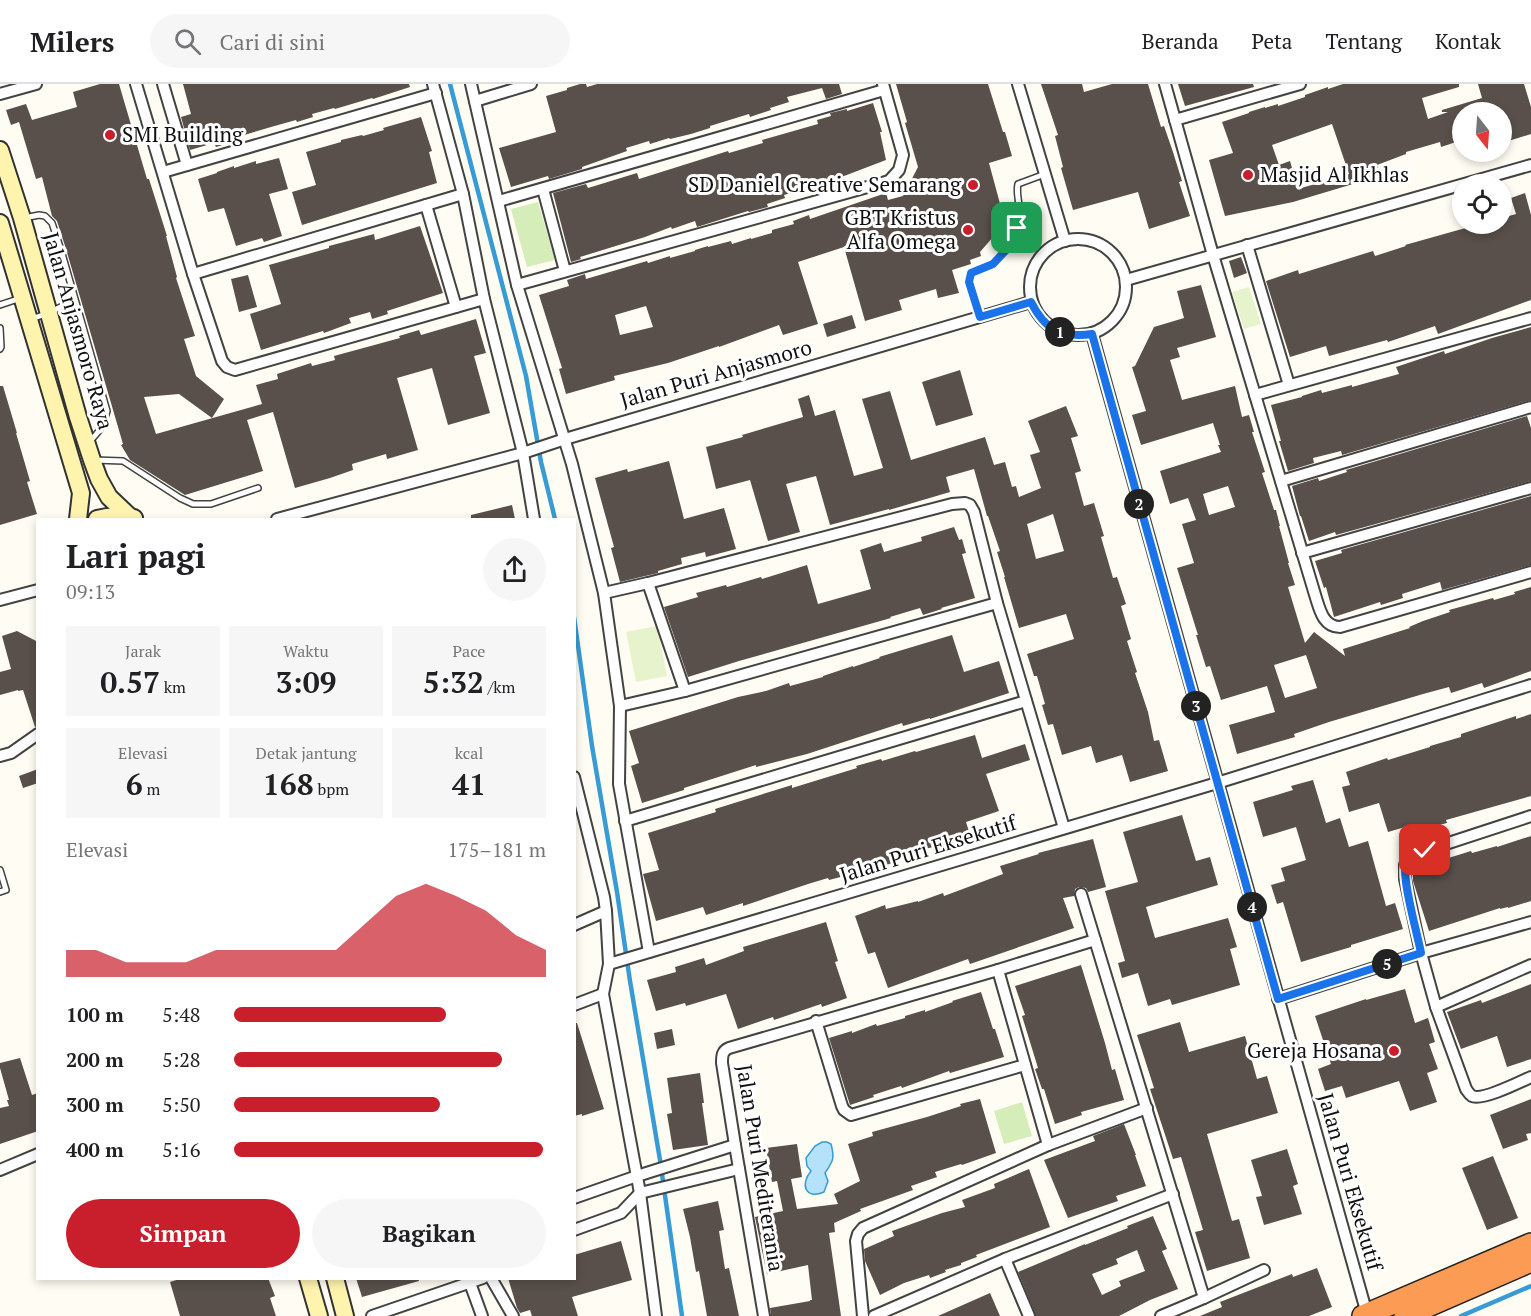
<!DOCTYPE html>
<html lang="id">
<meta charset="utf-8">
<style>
body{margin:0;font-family:"PT Serif",serif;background:#f6f6f6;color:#202124;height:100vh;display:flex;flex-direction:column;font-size:22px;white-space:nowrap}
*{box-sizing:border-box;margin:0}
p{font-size:20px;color:#757577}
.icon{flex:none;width:33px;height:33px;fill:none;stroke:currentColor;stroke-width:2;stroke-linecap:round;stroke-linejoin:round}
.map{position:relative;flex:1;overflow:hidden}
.side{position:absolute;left:36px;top:434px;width:540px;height:762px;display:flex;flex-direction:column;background:#fff;border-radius:0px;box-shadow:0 3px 9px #0003}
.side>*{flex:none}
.needle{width:39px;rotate:163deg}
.buttons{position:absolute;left:1452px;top:18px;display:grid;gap:12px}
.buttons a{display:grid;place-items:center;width:60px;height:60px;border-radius:50%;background:#fff;box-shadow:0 3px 9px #0003;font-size:30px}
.pin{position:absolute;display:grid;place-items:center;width:51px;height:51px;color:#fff;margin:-26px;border-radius:12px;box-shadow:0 3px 9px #0006}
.km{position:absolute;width:30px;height:30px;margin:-15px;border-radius:50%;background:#222;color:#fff;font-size:16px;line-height:30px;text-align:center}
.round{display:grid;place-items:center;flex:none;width:63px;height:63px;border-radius:32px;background:#f6f6f6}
.summary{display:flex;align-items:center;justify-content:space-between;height:102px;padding:0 30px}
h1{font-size:33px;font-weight:700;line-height:45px}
.stats{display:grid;grid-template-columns:repeat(3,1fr);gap:9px;height:102px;padding:6px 30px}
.stats div{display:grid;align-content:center;border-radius:0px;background:#f6f6f6;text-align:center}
.stats b{font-size:30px;font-weight:700}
.stats small{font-size:16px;font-weight:400}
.stats p{font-size:16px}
.chart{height:168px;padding:12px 30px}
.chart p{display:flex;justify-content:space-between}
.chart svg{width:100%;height:108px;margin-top:6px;fill:#c91f2c;opacity:.7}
.action{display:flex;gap:12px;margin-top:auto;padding:12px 30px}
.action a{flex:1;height:69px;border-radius:36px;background:#c91f2c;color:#fff;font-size:24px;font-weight:700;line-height:69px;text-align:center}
.action a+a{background:#f6f6f6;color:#202124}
ul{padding:0 30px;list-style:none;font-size:20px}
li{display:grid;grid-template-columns:96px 72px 1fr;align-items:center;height:45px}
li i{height:15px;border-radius:8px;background:#c91f2c}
header{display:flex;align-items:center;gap:36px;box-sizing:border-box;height:84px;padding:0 30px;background:#fff;border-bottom:2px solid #e0e0e0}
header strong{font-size:28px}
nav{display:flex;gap:33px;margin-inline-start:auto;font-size:21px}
.search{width:420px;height:54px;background:#f6f6f6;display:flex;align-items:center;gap:15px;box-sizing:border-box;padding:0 21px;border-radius:33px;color:#757577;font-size:22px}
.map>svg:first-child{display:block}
</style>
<header>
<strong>Milers</strong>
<div class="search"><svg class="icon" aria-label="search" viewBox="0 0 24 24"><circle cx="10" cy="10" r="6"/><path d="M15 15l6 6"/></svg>Cari di sini</div>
<nav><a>Beranda</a><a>Peta</a><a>Tentang</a><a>Kontak</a></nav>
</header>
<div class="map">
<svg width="1531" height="1232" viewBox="0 0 1531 1232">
<rect width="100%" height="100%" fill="#fffcf3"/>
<g fill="#d5edb9">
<polygon points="538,118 555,176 527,183 511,125"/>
<polygon points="1022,1018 1032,1052 1004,1060 994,1027"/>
</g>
<g fill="#e7f3cc">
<polygon points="1249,203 1261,240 1244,245 1232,208"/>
<polygon points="657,542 667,592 636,598 626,548"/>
</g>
<path fill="#b4e2fa" stroke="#379bd5" stroke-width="1.5" d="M822 1058H827L831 1060C835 1075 833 1077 825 1089L828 1097 824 1108C805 1116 800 1100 811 1087L807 1082 806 1074 815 1062Z"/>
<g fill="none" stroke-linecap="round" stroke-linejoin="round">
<g stroke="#379bd5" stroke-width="4.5">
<polyline points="450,0 526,292 541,378 555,435"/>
<polyline points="574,533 592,662 617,808 630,897 660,1076 682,1232"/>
<polyline points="1461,1232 1531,1202"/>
</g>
</g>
<g fill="#59504b" fill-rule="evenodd">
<polygon points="100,0 119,0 147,95 149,95 167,152 166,152 177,193 176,194 195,252 184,255 196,292 224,315 212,334 179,310 144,313 156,350 262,320 256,301 278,295 277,290 311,279 312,282 335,276 334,272 400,254 399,252 419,246 421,251 476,235 486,269 474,272 490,329 448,341 432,284 397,294 418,366 387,375 386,370 352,380 353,386 330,394 295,404 273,328 247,336 263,387 185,411 130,376 121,361 123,360 66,165 57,137 52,132 42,93 36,95 19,38 11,41 6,26 26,20 32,36 77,23 73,8"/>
<polygon points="183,0 409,0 410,3 373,15 372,14 335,25 334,24 312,30 313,33 297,38 296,36 271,43 231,55 232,58 216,63 214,59 190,66 181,33 191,30"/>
<polygon points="580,0 586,0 587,3 597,0 839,0 842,10 826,15 822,4 787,13 789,18 770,24 771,26 750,33 749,30 710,42 710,44 691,50 670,55 669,54 650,60 649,57 626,64 627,67 582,83 582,85 549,95 548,92 511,103 499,64 556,48 546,12 567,6 567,4"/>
<path d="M896 0H988L1003 48H1005L1012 72 989 79 1002 127 996 129 997 137 993 153 980 168 981 172 970 176 971 180 952 186 959 209 938 214 936 205 899 216 902 226 865 237 844 163 798 178 818 240 783 251 779 241 719 263V262L668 279 614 292 615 296 566 310 559 285 562 284 539 211 569 202 567 196 585 190 586 195 647 177 648 179 670 172V174L695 167V166L708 162V163L731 157 732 160 751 154V155L772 149V146L794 140 793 137 809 131 810 135 886 109 888 116 903 112 918 83 905 39 907 38ZM646 222 653 243 620 251 615 231Z"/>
<polygon points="1041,0 1082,0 1084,8 1112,0 1148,0 1161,43 1164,42 1173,68 1182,97 1179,98 1190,132 1149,145 1138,108 1073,126 1061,84 1063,83 1055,52 1058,51"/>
<polygon points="1178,0 1253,0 1254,3 1185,22"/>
<path d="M1343 0H1459V3L1422 14 1428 35 1448 28H1442V26L1482 14 1478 0H1524L1531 23V50L1502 59V28H1462V56L1441 63 1440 58 1406 68V70L1377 81 1381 91 1353 100 1293 118 1225 132 1209 76 1233 69 1222 38 1249 29V28L1265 23V24L1278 20V22L1305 13V11L1328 3V5ZM1332 40 1349 90 1298 105 1290 77 1279 81 1272 61Z"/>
<polygon points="873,19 882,48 880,48 886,76 831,97 784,111 785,114 767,120 768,123 749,128 748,127 697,143 695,137 672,145 671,143 645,153 580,173 581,175 571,178 553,109 586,100 588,104 637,89 639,95 728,67 729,69 763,59 762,56 818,40 817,36 831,32 830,29 847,25 847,27"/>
<polygon points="421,33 432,67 429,68 437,99 302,141 292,108 316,101 306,68 341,58 341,56 362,51 363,52 384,46 383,44"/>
<polygon points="279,74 288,105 269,110 282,152 264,158 262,154 236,162 224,124 208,128 198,95 217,89 217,88 234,82 234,84 256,77 256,80"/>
<polygon points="1525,109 1531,131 1531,216 1438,250 1435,242 1388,258 1387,256 1329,272 1326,262 1290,273 1266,197 1298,186 1299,190 1373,167 1375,172 1406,162 1405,161 1469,143 1468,142 1476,140 1502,140 1502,134 1516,130 1511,114"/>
<polygon points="420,142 443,209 387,227 388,230 372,235 370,228 349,234 351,239 324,249 323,247 261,266 250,230 281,220 269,181 329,164 329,162 374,150 375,156"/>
<polygon points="1241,173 1247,189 1234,194 1229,177"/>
<polygon points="248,191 257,223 239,228 231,195"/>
<path d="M1201 201 1216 253 1177 264 1180 273 1170 276 1182 316 1235 302 1242 333 1249 331 1254 348H1252L1265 388 1262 389 1274 426H1276L1280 442H1279L1289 479H1288L1295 501 1288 503 1305 559 1314 548 1345 572 1343 565 1410 544 1409 543 1423 537 1450 528 1449 526 1493 514 1494 516 1515 510 1514 508 1531 503V587L1484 604 1482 599 1451 609 1449 603 1423 610 1329 638 1294 650 1295 653 1237 670 1229 641 1275 628 1267 602 1221 616 1210 582 1206 583 1196 551H1198L1177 484 1194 479 1182 440 1196 436 1188 414 1170 420 1160 387 1221 368 1218 361H1220L1213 339 1141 361 1132 331 1146 327 1132 283 1135 282 1154 243 1184 234 1177 207ZM1228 402 1235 423 1209 431 1203 410ZM1306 571 1317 604 1285 614 1274 581Z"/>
<polygon points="852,231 856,244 827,253 823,240"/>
<polygon points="1531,243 1531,316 1342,371 1341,367 1313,374 1314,379 1288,387 1279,357 1281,357 1271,321 1302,313 1302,312 1321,306 1322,309 1352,301 1352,303 1399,290 1396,283 1444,267 1445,270 1492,254"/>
<polygon points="960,286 973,331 936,342 922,298"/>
<polygon points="0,302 3,302 17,349 16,349 30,397 27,398 37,430 0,441"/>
<path d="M890 307 911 376 985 353 994 381 1005 378 1012 403 1016 402 1019 413 1041 404 1030 371 1040 368 1028 337 1066 322 1078 352 1071 354 1081 387 1075 389 1084 422 1094 419 1104 452 1101 453 1113 494 1117 493 1126 520 1121 522 1131 555 1127 557 1137 588 1135 589 1148 628 1154 657 1159 656 1168 687 1130 698 1122 671 1096 679 1091 662 1062 671 1053 640 1048 641 1042 621 1045 620 1037 592H1034L1027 570 1074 555 1066 530 1019 544 1004 493H1005L997 468 1000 467 988 432H987L974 385 946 393 950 408 889 426V425L830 441 816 392 786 400 800 448 768 457 750 396 716 405 706 363 743 353 742 351 803 333 798 315 809 311 815 332 835 326 854 392 883 384 862 315ZM1053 430 1064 467 1036 475 1027 440Z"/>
<polygon points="1527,332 1531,344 1531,397 1336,451 1335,448 1309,457 1301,432 1300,432 1292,402 1318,394 1319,397 1347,388 1346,386"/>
<polygon points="669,377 684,435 724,424 736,465 706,473 705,468 681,474 682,480 658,487 658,489 620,498 611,464 614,463 595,394 627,385 628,388"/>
<polygon points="1531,412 1531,481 1442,506 1440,498 1402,510 1403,514 1381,521 1380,518 1334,533 1326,503 1324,504 1315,477 1342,469 1341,466"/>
<polygon points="512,421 515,435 471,435 471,431"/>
<polygon points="954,443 959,456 962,455 966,469 962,470 964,477 975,514 941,524 942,525 923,531 920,524 890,533 891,534 739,577 688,593 664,523 698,513 696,509 726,501 727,503 761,493 762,495 807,481 818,520 871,505 860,466 881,459 884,468 922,457 921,453"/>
<polygon points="17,547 38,558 38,642 35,643 23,606 18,607 18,606 0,611 0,588 11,585 2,552"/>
<polygon points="952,551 964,588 999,577 1009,609 930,635 930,634 903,642 902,639 807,670 756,683 756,681 684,704 684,706 642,719 631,682 639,679 629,647 738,613 766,607 789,599 790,602 823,593 823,592 853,582 853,583 880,574 879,573"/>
<polygon points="1531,630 1531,712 1446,736 1447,739 1435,742 1434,740 1413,746 1412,741 1388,748 1379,719 1349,728 1342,703 1350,701 1346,688 1387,674 1388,676 1430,663 1430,662 1461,653 1461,650 1516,632 1516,635"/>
<polygon points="975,651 982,674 1025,660 1030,676 986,690 999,727 966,738 971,754 942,763 941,761 913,768 914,772 883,782 829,796 828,794 808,800 743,822 743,819 706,831 703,823 656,837 643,790 659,786 648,749 716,728 715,725 792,701 792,704 857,684 856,682 881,675 882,677 915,667 916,668"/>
<polygon points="38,685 38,699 23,704 19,692"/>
<polygon points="1313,696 1326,739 1340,734 1349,763 1368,757 1386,822 1395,819 1403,845 1351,861 1351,863 1301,878 1283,818 1277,820 1271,801 1285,797 1281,784 1306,776 1296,743 1263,753 1253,718 1293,706 1291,702"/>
<polygon points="1182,731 1196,777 1210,773 1218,801 1146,823 1155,854 1228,834 1237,863 1230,865 1240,901 1172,921 1170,915 1148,922 1138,889 1122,894 1118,879 1125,877 1105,807 1138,798 1123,748"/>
<polygon points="1531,752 1531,817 1508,824 1508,823 1500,825 1500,824 1429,847 1413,797 1413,785 1471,767 1472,769 1497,762 1497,763"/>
<polygon points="1093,755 1106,803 1088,808 1086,804 1079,803 1075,805 1074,812 1063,814 1074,844 970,880 968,875 888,904 875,868 868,870 855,832 885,821 886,825 918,817 918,818 943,809 944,812 1003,790 1000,782 1039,770 1038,769"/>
<polygon points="826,838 838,877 835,878 847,914 822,923 821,920 774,936 773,933 738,945 726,910 686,922 685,919 656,927 647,896 676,888 675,883 704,874 706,881 744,867 743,863"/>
<polygon points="1081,881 1105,959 1112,986 1115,985 1124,1016 1081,1028 1082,1031 1055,1040 1044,1005 1042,1005 1035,985 1038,984 1022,932 1025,931 1015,902"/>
<polygon points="1531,900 1531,975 1507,983 1497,952 1461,965 1447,928 1481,916 1482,919"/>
<polygon points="1405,905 1415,939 1428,934 1435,958 1429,960 1438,985 1427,989 1437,1018 1410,1027 1399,997 1346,1014 1342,1002 1325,1007 1318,985 1331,980 1315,932 1366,915 1366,916"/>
<polygon points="981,908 993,945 995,945 1004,973 950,989 949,987 902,1004 901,1002 873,1011 874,1013 850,1021 829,954 852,947 852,949 876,940 877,942 905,934 905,932 925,926 925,928 953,918 952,917"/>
<polygon points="1180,938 1189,968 1245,952 1257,995 1267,992 1278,1029 1207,1050 1232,1137 1239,1135 1250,1174 1207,1187 1195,1148 1203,1146 1200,1136 1181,1073 1173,1075 1150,1005 1154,1004 1137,951"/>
<polygon points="574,939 577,939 604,1025 582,1032 582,1030 574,1032"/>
<polygon points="672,945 675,961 657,965 654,949"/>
<polygon points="20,974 32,1011 38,1009 38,1047 0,1060 0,1024 9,1022 7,1016 9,1016 0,984 0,979"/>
<polygon points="700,989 704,1019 702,1019 708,1061 673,1066 667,1030 672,1029 667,994"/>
<polygon points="980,1015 996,1069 962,1081 961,1080 935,1088 937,1093 911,1102 913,1106 860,1125 861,1127 834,1139 835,1148 829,1149 841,1232 771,1232 770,1224 810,1217 810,1216 812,1216 808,1181 767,1190 755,1133 783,1127 777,1097 772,1098 766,1064 797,1060 802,1093 791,1095 797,1125 838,1120 834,1110 860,1097 848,1060 873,1052 872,1048 927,1033 961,1022 960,1020"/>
<polygon points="1531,1015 1531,1049 1526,1050 1528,1056 1503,1065 1490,1031"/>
<polygon points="1124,1040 1136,1071 1135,1071 1146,1102 1116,1112 1118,1117 1068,1134 1044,1076 1095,1057 1093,1052"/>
<polygon points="1287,1065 1298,1100 1293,1102 1302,1130 1264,1141 1256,1113 1262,1112 1251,1076"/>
<polygon points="1493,1072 1518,1134 1487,1146 1462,1084"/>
<polygon points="1029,1085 1050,1143 976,1171 977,1173 961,1179 961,1181 945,1186 946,1188 930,1194 929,1191 904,1199 880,1211 865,1177 864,1165 894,1152 892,1147 942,1129 965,1123 962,1116 995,1104 994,1100"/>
<polygon points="718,1117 724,1146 719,1147 725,1185 729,1184 739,1232 707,1232 699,1187 696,1188 690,1153 683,1125"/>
<path d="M1153 1132 1167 1165 1162 1167 1178 1205 1150 1216 1119 1232H1036L1018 1188 1085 1160V1161L1128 1144 1127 1142ZM1137 1166 1145 1187 1119 1197 1121 1202 1102 1211 1092 1190 1118 1180 1116 1175Z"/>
<polygon points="621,1157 632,1196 572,1213 578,1232 532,1232 530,1226 520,1229 517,1224 508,1194 574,1194 574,1171"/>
<polygon points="1317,1184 1332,1223 1309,1232 1200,1232 1222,1223 1220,1218 1292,1190 1293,1193"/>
<polygon points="183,1194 268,1194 275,1212 270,1214 276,1232 180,1232 170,1198"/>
<polygon points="356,1194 418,1194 419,1197 362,1213"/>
<polygon points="990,1209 1000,1232 938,1232"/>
</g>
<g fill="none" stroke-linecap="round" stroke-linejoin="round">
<g stroke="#434343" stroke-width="8">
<g id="lane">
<path d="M24 134 39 131 45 132 52 139 61 166 107 327C103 342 100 347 90 357"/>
<polyline points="0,221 21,214"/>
<path d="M980 233 969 198 971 189C978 186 987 184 993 179 1010 167 1019 144 1019 124 1019 116 1016 108 1018 100L1045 90"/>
<polyline points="31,235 49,229 74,216"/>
<polyline points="0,244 1,263 0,265"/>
<polyline points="94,376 123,377 180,414 193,420 211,420 258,404"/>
<polyline points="0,786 6,806 0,808"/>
</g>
</g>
<g stroke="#434343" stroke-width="14">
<g id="street">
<polyline points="136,0 193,190 222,277 227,283 235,286 484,215"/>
<polyline points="163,0 187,81"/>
<polyline points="433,0 463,110 484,215 523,369 534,435"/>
<polyline points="471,0 517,201 572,380 604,509 620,622 619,700 649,868"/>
<polyline points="1018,0 1065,157"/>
<path d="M1165 0 1213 171 1316 514C1320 527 1324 543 1340 543L1531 488"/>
<polyline points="0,10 36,0"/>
<polyline points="475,17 531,0"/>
<polyline points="1175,36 1300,0"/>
<polyline points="163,88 436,9"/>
<polyline points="543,105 565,187"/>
<polyline points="499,117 884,6"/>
<polyline points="426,121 456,223"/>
<circle cx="1078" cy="203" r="48"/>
<polyline points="1247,161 1289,301"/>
<polyline points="193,190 463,110"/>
<polyline points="1126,196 1531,81"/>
<polyline points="517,201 889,97 899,86 903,71 883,0"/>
<polyline points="1092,250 1367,1230"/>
<polyline points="1255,311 1531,234"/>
<polyline points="1281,397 1531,323"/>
<polyline points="277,435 523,369 565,355 1031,218"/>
<polyline points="1302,469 1531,404"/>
<polyline points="648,499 685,607"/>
<polyline points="604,509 648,499 952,420 965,419 970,421 974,428 997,519 1064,744"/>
<polyline points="0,516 38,506"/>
<polyline points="620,622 685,607 997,519"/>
<polyline points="0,672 11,669 38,650"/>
<polyline points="574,693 604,813 606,827 609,880 603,910 640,1109 656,1232"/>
<path d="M1531 732 1415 770 1409 774 1405 781V795L1421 869 1436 923 1466 1005C1468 1008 1469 1010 1472 1012 1482 1017 1520 998 1531 993"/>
<polyline points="625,737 1026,617"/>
<polyline points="1081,810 1204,1214"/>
<polyline points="574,841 606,827"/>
<polyline points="609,880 1217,699 1531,601"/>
<polyline points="998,886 1048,1061"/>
<polyline points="1278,915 1421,869 1531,838"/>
<polyline points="574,921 603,910"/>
<polyline points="1436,923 1531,881"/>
<polyline points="816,937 842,1022 844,1026 851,1031 1025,981"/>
<polyline points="0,1086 38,1070"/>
<polyline points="574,1114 637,1092 735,1061"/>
<polyline points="574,1146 621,1129 640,1109 739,1085"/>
<polyline points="1005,1175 1029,1232"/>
<polyline points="491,1194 513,1232"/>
<polyline points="470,1199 482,1232"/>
<polyline points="372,1232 483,1194"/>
<path d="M764 1232 735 1061 722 979C722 972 722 967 729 964L998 886 1095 856"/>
<polyline points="863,1232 856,1157 858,1150 863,1144 1048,1061 1147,1024"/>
<polyline points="874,1232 1005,1175 1173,1110"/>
<polyline points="1161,1232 1204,1214 1264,1186"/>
</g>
</g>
<g stroke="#323232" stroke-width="20">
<g id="secondary">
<polyline points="0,66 22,134 78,333 92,376 99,395 109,413 129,432"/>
<polyline points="0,139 81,409 78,435"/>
<path d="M97 435C109 432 122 430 134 434"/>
<polyline points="308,1194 319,1232"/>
<polyline points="335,1194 345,1232"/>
</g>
</g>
<g stroke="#212121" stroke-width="24">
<g id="highway">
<polyline points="1363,1232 1531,1160"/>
<polyline points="1405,1232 1531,1177"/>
</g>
</g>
<use href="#lane" stroke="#fff" stroke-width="5"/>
<use href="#street" stroke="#fff" stroke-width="10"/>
<use href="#secondary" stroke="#fff4ae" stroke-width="16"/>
<use href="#highway" stroke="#fc9c54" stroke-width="21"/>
</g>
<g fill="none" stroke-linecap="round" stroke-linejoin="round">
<g stroke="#fff" stroke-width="12">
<path id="route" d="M1017 144 1007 165 993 180 971 189 969 198 980 233 1031 218C1045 246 1061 254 1092 250L1278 915 1421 869C1418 852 1401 793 1406 780 1409 771 1417 769 1425 766"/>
</g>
<use href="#route" stroke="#1a73e8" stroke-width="8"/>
</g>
<g fill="#c91f2c" stroke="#fff" stroke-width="2">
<circle cx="110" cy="51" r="6"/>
<circle cx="1248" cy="91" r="6"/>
<circle cx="973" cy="101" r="6"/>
<circle cx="968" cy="146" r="6"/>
<circle cx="1394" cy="967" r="6"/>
</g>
<g text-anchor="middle" stroke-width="6" stroke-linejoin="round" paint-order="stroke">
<g font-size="21" fill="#101010" stroke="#fff" text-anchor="end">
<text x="122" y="58" text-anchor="start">SMI Building</text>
<text x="1260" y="98" text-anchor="start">Masjid Al Ikhlas</text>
<text x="961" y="108">SD Daniel Creative Semarang</text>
<text x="956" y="141">GBT Kristus<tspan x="956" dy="24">Alfa Omega</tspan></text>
<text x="1382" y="974">Gereja Hosana</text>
</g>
<g font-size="21" fill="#101010" stroke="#fff">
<text transform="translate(78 247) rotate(74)" y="7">Jalan Anjasmoro Raya</text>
<text transform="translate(716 290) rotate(-16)" y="7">Jalan Puri Anjasmoro</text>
<text transform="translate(928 765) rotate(-17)" y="7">Jalan Puri Eksekutif</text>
<text transform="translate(760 1084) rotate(81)" y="7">Jalan Puri Mediterania</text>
<text transform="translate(1350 1098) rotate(74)" y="7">Jalan Puri Eksekutif</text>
</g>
</g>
</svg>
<div class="buttons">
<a><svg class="needle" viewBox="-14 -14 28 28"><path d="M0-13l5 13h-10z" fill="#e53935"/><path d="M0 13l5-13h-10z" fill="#757577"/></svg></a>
<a><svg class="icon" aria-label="locate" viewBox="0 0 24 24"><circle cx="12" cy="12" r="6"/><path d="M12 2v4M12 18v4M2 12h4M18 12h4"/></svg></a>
</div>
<div class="pin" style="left:1017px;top:144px;background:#1e9e55"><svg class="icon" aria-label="arrive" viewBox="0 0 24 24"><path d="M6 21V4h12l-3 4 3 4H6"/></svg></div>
<div class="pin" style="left:1425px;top:766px;background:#d93025"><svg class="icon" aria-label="check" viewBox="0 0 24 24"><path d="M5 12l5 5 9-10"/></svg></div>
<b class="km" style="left:1060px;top:248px">1</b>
<b class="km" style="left:1139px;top:420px">2</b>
<b class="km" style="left:1196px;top:622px">3</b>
<b class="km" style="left:1252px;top:823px">4</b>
<b class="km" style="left:1387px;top:880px">5</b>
<section class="side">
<div class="summary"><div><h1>Lari pagi</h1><p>09:13</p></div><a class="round"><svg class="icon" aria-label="share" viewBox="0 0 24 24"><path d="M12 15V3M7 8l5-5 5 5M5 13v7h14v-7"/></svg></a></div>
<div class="stats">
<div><p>Jarak</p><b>0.57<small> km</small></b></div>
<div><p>Waktu</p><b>3:09</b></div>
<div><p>Pace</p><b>5:32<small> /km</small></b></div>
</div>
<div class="stats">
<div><p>Elevasi</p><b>6<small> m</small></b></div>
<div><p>Detak jantung</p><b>168<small> bpm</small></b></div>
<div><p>kcal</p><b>41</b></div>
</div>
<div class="chart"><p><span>Elevasi</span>175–181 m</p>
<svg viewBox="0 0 160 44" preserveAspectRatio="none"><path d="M0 44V33L10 33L20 38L30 38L40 38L50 33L60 33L70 33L80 33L90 33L100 22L110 11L120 6L130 11L140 17L150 27L160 33V44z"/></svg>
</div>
<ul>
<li><b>100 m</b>5:48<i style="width:68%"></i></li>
<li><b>200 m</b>5:28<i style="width:86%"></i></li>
<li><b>300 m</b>5:50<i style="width:66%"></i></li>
<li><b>400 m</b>5:16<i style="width:99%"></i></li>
</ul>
<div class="action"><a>Simpan</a><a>Bagikan</a></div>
</section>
</div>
